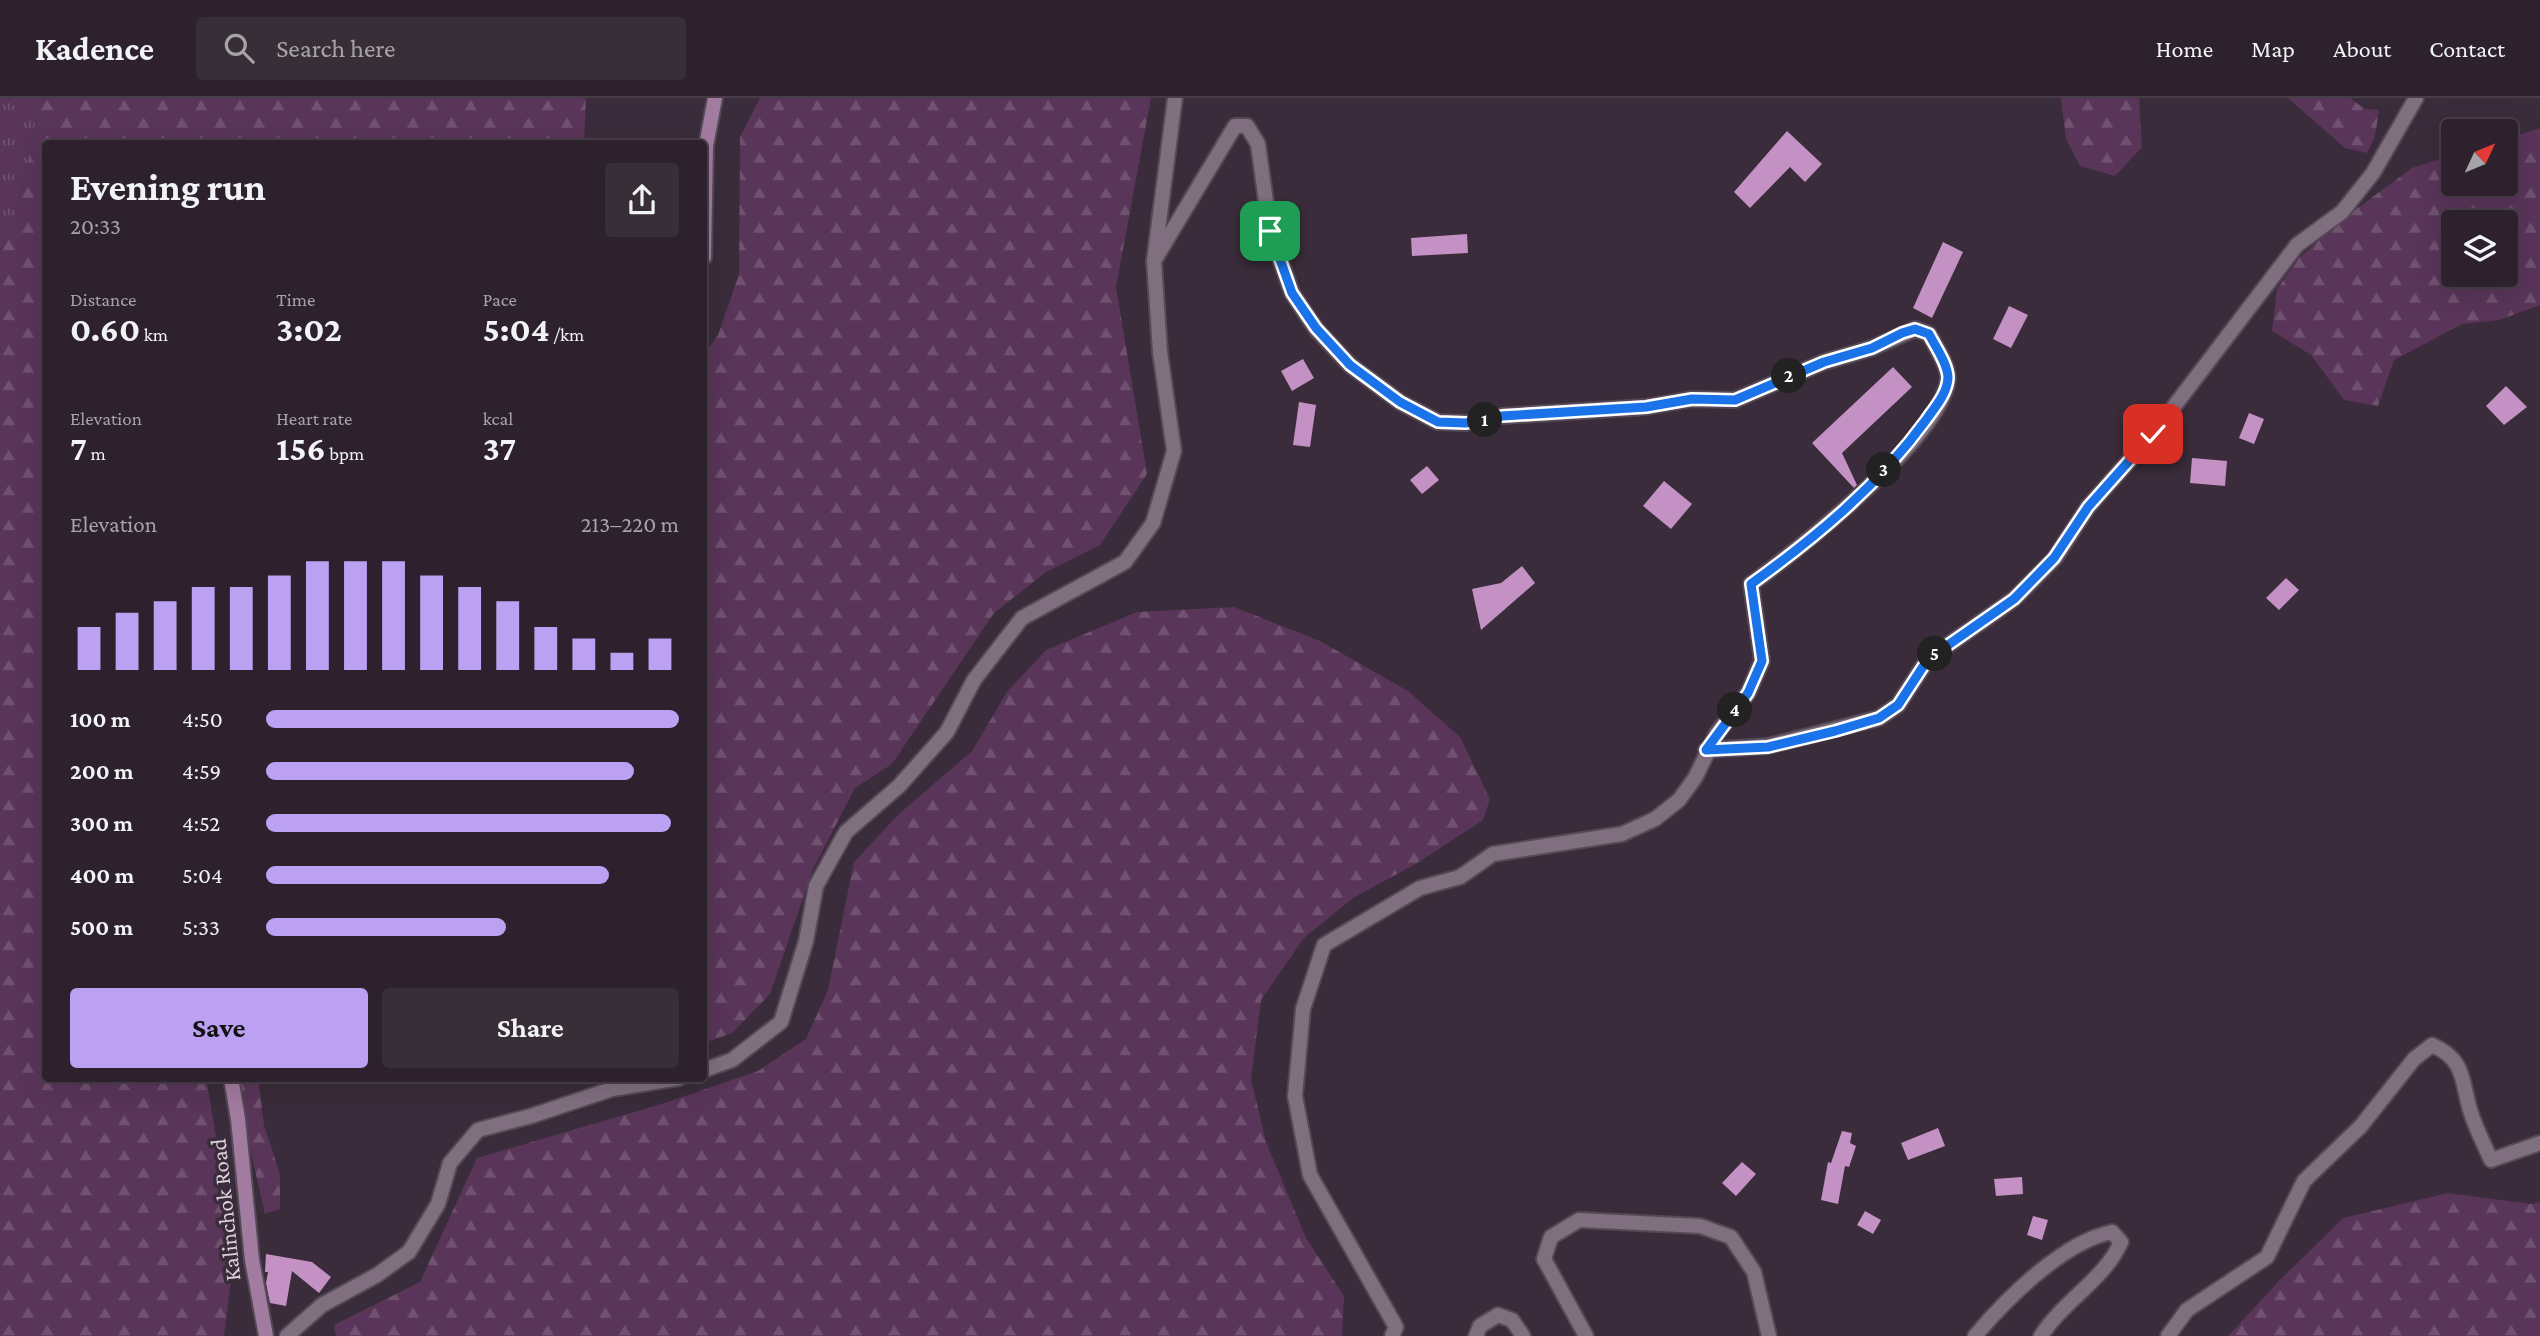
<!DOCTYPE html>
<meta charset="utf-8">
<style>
body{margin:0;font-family:"Crimson Pro",serif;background:#382e38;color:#f1f3f6;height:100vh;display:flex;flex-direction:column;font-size:26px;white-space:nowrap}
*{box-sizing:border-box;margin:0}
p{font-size:23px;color:#a6a3a9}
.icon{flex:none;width:38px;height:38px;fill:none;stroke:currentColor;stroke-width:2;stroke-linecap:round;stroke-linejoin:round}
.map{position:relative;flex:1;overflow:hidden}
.side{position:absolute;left:42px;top:42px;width:665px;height:942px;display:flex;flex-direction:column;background:#2c212c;border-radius:7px;box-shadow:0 7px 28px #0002,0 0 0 2px #483e48}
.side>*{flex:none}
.needle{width:46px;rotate:46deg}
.buttons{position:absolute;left:2441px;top:21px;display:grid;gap:14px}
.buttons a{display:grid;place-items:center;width:77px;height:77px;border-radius:7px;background:#2c212c;box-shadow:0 7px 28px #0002,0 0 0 2px #483e48;font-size:35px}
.pin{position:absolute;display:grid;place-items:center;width:60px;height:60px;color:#fff;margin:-30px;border-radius:14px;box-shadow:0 4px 10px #0006}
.km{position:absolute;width:35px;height:35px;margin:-18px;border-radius:50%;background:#222;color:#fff;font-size:19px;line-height:35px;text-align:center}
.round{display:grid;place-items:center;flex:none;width:74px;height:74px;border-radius:7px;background:#382e38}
.headline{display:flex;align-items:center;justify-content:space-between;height:119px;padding:0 28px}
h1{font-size:38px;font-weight:700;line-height:52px}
.metrics{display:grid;grid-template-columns:repeat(3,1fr);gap:10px;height:119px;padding:7px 28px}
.metrics div{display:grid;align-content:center}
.metrics b{font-size:35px;font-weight:700}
.metrics small{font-size:19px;font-weight:400}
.metrics p{font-size:19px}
.chart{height:196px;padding:14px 28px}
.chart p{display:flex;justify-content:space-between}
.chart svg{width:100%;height:126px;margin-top:7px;stroke:#bca0f2;stroke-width:6}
.action{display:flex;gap:14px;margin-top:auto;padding:14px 28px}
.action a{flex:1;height:80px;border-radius:7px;background:#bca0f2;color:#111;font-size:28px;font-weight:700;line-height:80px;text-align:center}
.action a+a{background:#382e38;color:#f1f3f6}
ul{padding:0 28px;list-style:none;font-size:23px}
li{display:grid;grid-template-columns:112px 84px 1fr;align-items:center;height:52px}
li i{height:18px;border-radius:9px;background:#bca0f2}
header{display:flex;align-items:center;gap:42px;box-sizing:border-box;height:98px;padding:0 35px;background:#2c212c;border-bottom:2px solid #483e48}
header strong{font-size:33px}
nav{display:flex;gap:38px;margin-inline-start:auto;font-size:24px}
.search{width:490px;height:63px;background:#382e38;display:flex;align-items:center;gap:18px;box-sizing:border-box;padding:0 24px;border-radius:7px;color:#a6a3a9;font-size:26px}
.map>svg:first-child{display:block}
</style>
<header>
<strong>Kadence</strong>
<div class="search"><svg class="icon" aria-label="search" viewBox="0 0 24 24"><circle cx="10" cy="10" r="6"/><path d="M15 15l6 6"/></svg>Search here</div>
<nav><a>Home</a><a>Map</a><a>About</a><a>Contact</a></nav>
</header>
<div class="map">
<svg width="2540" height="1238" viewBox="0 0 2540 1238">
<defs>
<pattern id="grass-tufts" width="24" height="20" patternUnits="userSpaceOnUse" patternTransform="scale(1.75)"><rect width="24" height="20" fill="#593559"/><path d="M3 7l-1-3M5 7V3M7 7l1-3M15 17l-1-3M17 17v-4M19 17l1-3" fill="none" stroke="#705170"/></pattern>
<pattern id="forest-firs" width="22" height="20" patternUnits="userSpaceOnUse" patternTransform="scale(1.75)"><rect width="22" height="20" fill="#593559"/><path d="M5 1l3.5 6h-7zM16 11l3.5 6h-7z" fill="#705170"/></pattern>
</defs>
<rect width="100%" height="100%" fill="#3a2c3a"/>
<polygon fill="url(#grass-tufts)" points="0,0 40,0 23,89 0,157"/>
<g fill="url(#forest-firs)" fill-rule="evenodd">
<polygon points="40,0 586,0 584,45 46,46 46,980 206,980 235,1150 224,1238 0,1238 0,157 23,89"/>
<polygon points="760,0 1151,0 1116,189 1147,376 1100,447 1046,474 994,515 892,666 855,690 813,771 770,896 732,935 704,945 704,257 718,237 739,176 740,39"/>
<polygon points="2061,0 2139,0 2142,49 2115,78 2080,68 2066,41"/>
<polygon points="2288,0 2350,0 2365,11 2379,12 2375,38 2367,55 2345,50"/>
<path d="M2540 30V207L2499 222 2462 226 2394 262 2378 308 2344 302 2311 257 2272 233 2277 191 2298 161 2340 123 2412 70 2453 57 2454 86H2506V41ZM2454 124H2506V177H2454Z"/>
<polygon points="1234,509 1320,543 1408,593 1460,639 1490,701 1483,722 1419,764 1353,800 1304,840 1261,902 1251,981 1266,1044 1306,1140 1344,1198 1342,1238 336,1238 334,1227 420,1184 477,1060 668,1004 758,973 806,941 828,892 854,764 899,716 972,653 1007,594 1046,552 1137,514"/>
<polygon points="234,980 258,980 264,1027 280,1076 280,1111 265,1116"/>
<polygon points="2448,1095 2532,1106 2540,1104 2540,1238 2228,1238 2280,1182 2343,1120"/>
</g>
<g fill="#c491c4">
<polygon points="1787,33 1822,66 1805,84 1790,69 1750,110 1734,94"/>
<polygon points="1467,136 1468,155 1412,158 1411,140"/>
<polygon points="1943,144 1963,154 1932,220 1913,210"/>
<polygon points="2009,208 2028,217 2011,250 1993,241"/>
<polygon points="1303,261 1314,280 1292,293 1281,273"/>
<polygon points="1893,269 1912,289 1842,355 1857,387 1854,390 1812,345"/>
<polygon points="2506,288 2527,309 2504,327 2486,308"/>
<polygon points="1299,304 1316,307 1310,349 1293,347"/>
<polygon points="2249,315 2264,321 2254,346 2239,340"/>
<polygon points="2192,360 2227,363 2225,388 2190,385"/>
<polygon points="1427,368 1439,382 1422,396 1410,382"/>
<polygon points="1664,383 1692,406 1671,431 1643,408"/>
<polygon points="1522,468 1535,485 1481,532 1472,491 1501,485"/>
<polygon points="2286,480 2299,492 2279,512 2266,500"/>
<polygon points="1938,1030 1945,1048 1908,1062 1901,1045"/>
<polygon points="1842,1033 1852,1035 1850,1045 1856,1048 1849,1069 1845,1068 1838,1106 1821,1102 1828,1064 1831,1065"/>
<polygon points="1742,1064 1756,1076 1736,1098 1722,1085"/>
<polygon points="2022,1079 2023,1096 1996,1098 1994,1081"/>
<polygon points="1865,1113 1881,1122 1873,1136 1857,1127"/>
<polygon points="2033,1118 2048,1122 2042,1142 2027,1137"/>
<polygon points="266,1156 312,1164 331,1179 319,1195 292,1173 286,1208 270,1205 266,1185 268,1174 265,1174"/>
</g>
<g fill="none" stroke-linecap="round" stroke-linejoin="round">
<g stroke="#554955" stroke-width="18">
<g id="street">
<path d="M1154 163 1235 28H1247L1258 46 1270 133 1292 195 1316 231 1350 267 1400 304 1438 324 1466 325 1502 318 1646 309 1692 301 1735 302 1824 264 1872 250 1915 231 1929 236C1935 248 1948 266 1948 280 1944 337 1797 453 1751 486L1762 563 1748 595 1717 635 1695 680 1679 702 1655 721 1622 736 1493 756 1460 779 1420 790 1324 847 1303 911 1295 998 1310 1077 1396 1229 1392 1238"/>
<polyline points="1706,652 1768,648 1879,620 1898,607 1928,561 2014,501 2055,460 2088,409 2153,336 2297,147 2342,114 2373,75 2416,0"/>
<polyline points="704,972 732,962 781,924 806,843 816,788 846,734 899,688 947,634 974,582 1022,520 1125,464 1153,425 1174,353 1160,254 1154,163 1175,0"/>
<polyline points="287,1238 322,1207 377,1177 409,1154 438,1106 450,1065 478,1032 531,1018 612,991 679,980"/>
<polyline points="1476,1238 1480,1228 1498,1217 1512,1222 1523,1238"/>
<polyline points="1586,1238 1544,1161 1551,1139 1579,1122 1700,1128 1731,1139 1754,1174 1769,1238"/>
<path d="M1975 1238C2006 1201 2063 1144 2112 1134L2121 1144C2105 1181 2063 1203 2041 1238"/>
<path d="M2168 1238 2187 1212 2267 1159 2304 1083 2361 1028 2414 961 2432 947C2467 962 2461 985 2471 1015 2476 1031 2484 1046 2491 1062L2540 1045"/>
</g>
</g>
<g stroke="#554955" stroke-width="18">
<g id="secondary">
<polyline points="704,159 706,48 715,0"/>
<polyline points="231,980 238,1021 252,1162 266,1238"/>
</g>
</g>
<use href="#street" stroke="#806f7f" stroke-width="14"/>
<use href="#secondary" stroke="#a17ba0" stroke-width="14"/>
</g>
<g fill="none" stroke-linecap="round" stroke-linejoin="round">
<g stroke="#fff" stroke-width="14">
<path id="route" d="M1270 133 1292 195 1316 230 1350 267 1400 304 1438 324 1466 325 1502 318 1646 309 1692 301 1735 302 1824 264 1872 250 1902 235 1915 231 1929 236C1935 248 1948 266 1948 280 1947 296 1935 309 1926 322 1878 388 1816 439 1751 486L1762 563 1748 595 1706 652 1768 649 1835 633 1879 620 1898 607 1928 561 2014 501 2054 460 2088 409 2153 336"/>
</g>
<use href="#route" stroke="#1a73e8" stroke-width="9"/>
</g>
<g text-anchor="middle" stroke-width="7" stroke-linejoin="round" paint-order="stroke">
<g font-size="23" fill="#dad1da" stroke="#3a2c3a">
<text transform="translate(225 1112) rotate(-96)" y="8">Kalinchok Road</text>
</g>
</g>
</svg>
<div class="buttons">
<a><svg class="needle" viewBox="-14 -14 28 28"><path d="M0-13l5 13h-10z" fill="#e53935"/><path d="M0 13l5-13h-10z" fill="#a6a3a9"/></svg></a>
<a><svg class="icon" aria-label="layers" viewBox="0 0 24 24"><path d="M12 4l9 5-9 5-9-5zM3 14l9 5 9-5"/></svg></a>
</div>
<div class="pin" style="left:1270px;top:133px;background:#1e9e55"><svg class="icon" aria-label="arrive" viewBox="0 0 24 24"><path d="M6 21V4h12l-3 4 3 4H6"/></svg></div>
<div class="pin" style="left:2153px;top:336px;background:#d93025"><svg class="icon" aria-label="check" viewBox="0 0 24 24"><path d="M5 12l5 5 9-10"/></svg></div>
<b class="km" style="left:1485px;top:322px">1</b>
<b class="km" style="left:1789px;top:278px">2</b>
<b class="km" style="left:1884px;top:372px">3</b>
<b class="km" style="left:1735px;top:612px">4</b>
<b class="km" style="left:1935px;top:556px">5</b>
<section class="side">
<div class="headline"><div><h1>Evening run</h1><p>20:33</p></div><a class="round"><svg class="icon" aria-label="share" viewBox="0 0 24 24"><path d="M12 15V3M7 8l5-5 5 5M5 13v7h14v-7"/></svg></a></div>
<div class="metrics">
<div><p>Distance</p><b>0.60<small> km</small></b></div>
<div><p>Time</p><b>3:02</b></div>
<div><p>Pace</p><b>5:04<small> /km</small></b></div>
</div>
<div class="metrics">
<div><p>Elevation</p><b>7<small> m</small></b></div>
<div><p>Heart rate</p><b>156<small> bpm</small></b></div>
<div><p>kcal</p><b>37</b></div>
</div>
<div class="chart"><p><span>Elevation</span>213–220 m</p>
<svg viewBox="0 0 160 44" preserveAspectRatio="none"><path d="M5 44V29M15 44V24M25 44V20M35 44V15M45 44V15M55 44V11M65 44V6M75 44V6M85 44V6M95 44V11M105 44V15M115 44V20M125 44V29M135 44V33M145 44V38M155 44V33"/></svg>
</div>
<ul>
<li><b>100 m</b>4:50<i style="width:100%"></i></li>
<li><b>200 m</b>4:59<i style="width:89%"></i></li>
<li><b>300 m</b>4:52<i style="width:98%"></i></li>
<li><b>400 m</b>5:04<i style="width:83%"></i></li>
<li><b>500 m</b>5:33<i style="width:58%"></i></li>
</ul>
<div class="action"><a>Save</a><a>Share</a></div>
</section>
</div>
